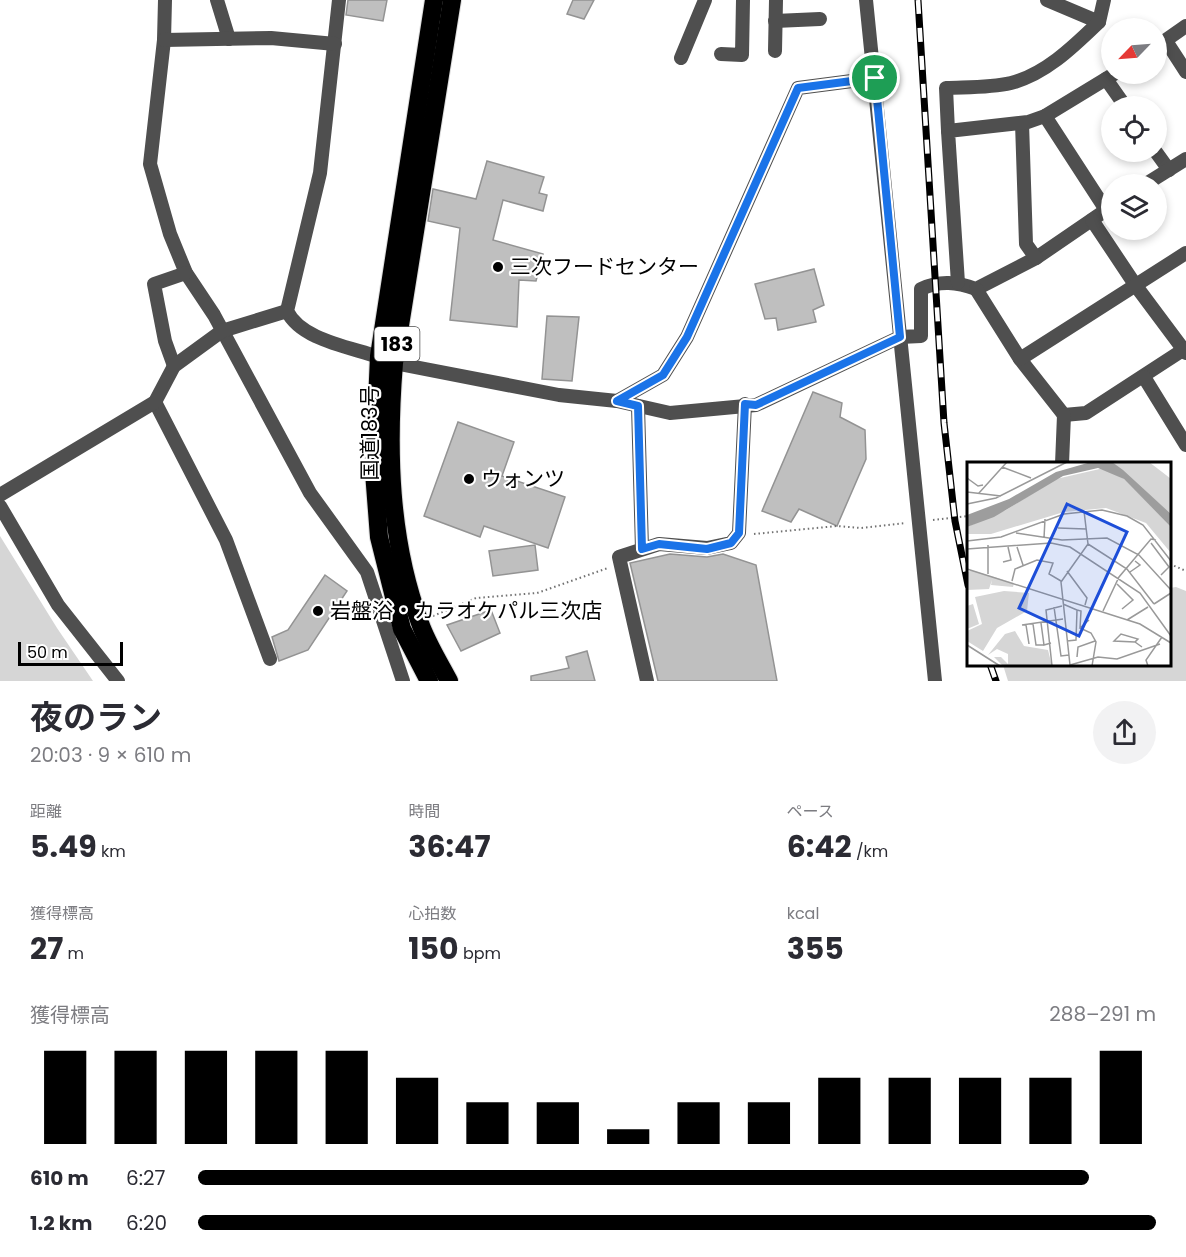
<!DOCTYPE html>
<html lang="ja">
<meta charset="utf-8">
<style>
body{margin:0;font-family:Poppins,"Noto Sans JP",sans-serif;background:#f2f2f3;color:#2b2b33;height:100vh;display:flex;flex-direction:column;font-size:22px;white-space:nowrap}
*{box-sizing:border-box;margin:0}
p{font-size:20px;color:#7c7c81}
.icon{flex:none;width:33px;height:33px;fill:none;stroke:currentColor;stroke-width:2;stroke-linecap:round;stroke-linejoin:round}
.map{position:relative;height:681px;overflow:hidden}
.panel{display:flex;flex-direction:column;background:#fff;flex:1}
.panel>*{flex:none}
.needle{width:39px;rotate:245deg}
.buttons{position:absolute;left:1101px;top:18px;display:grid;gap:12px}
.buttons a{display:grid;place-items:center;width:66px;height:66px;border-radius:50%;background:#fff;box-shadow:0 3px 9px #0003;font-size:30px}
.scale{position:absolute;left:18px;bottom:15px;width:105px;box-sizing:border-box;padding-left:6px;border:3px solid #000;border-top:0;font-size:16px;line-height:21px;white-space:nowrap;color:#000;-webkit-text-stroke:4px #fff;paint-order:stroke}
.pin{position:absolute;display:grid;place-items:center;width:51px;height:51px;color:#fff;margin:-26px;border:3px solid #fff;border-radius:50%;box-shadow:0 2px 6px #0007}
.round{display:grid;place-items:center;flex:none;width:63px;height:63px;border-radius:32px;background:#f2f2f3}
.overview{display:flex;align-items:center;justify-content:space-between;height:102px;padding:0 30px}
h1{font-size:33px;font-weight:700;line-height:45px}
.figures{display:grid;grid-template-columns:repeat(3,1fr);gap:9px;height:102px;padding:6px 30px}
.figures div{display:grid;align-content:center}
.figures b{font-size:30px;font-weight:700}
.figures small{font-size:16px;font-weight:400}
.figures p{font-size:16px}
.chart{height:168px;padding:12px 30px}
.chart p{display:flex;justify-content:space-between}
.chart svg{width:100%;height:108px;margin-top:6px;stroke:#000;stroke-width:6}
ul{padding:0 30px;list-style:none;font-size:20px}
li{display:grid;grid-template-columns:96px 72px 1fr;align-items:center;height:45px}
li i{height:15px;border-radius:8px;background:#000}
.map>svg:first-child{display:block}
</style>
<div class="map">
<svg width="1186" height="681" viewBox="0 0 1186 681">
<rect width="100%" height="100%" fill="#fff"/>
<g fill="#d6d6d6">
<polygon points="0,536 57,628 93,681 0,681"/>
<polygon points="1176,587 1186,591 1186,681 1008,681 1003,665 1170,664 1170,588"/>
</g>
<g fill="#bfbfbf" stroke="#939393" stroke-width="1.5">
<polygon points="348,0 387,0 383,21 346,15"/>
<polygon points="573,0 594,0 584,19 567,14"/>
<polygon points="487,161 544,177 539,193 547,195 543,211 503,200 493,240 543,254 536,281 519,280 517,327 450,320 460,228 428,221 433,189 476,199"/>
<polygon points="814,269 824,305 813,310 816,322 778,330 776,318 765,319 755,284"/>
<polygon points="547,316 579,317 572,381 542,379"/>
<polygon points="813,392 842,403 840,417 865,430 866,459 837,526 799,509 791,522 762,511"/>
<polygon points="458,422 514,442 502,476 565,497 548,548 484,526 480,537 424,516"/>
<polygon points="535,545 538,570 493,576 489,551"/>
<polygon points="670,554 707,557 723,554 756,565 777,681 658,681 630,563"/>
<polygon points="325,575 347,591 308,650 279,661 272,637 288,630"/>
<polygon points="491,610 500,633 461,651 447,625"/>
<polygon points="587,651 595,681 531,681 531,676 569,668 566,657"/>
</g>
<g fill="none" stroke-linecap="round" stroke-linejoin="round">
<g stroke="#dbdbdb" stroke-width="20">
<g id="highway">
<polyline points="429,681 402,629 379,537 374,472 379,356 434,0"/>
<path d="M449 681C439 662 427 643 420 623 389 540 387 450 394 363L452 0"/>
</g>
</g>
<g stroke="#717171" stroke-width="2" stroke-dasharray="1.5 3" stroke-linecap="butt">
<polyline points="933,520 968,516"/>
<polyline points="754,534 837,526 861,528 906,523"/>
<polyline points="1170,564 1186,571"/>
<polyline points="433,616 476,598 537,593 608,568"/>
</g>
<g stroke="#4f4f4f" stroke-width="14">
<polyline points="165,0 164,40 150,164 170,234 186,273 214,315 310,493 367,572 403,681"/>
<polyline points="217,0 229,39"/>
<path d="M339 0 320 173 287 311C303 344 363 348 394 363L559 395 617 401 670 413 756 405 900 337 921 336V289C940 280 957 282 976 289L1036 258 1112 206"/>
<polyline points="866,0 935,681"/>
<polyline points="1047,0 1099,22 1104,0"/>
<polyline points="775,21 820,19"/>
<polyline points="164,40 271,38 335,44"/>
<polyline points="1166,41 1186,72"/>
<polyline points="1156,47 1186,26"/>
<polyline points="775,51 776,0"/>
<polyline points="721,54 742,55 743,0"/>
<polyline points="681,58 705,0"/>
<polyline points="1106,79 1125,106"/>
<polyline points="1045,116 1106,210"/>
<polyline points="1022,123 1026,244 1036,258"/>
<path d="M948 131 946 88C967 87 990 88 1011 83 1046 74 1074 46 1099 22"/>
<polyline points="1156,152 1169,170"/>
<polyline points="1146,184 1186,159"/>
<polyline points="1092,220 1136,286 1186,353"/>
<polyline points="958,283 948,131 1028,122 1045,116 1114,74"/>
<polyline points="976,289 1020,359 1064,415 1086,413 1186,348"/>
<polyline points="1020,359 1186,253"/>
<polyline points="174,366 165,341 154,284 186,273"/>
<polyline points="1144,377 1186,445"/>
<polyline points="617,401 663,375 687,337 798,88 875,78"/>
<polyline points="155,402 226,540 270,659"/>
<polyline points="638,406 642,549"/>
<polyline points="1062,464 1064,415"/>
<polyline points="0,495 155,402 174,366 222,331 287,311"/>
<polyline points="0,506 58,605 118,681"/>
<polyline points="647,681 619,557 659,544 707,548 731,543 739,533 745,404"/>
</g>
<use href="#highway" stroke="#000" stroke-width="18"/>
<g stroke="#000" stroke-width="7">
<g id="rail">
<polyline points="918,0 944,423 955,521 968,585"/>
<polyline points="990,664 996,681"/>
</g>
</g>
<use href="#rail" stroke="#fff" stroke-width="4.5" stroke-dasharray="14" stroke-linecap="butt"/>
</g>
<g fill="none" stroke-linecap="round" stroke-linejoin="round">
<g stroke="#fff" stroke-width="12">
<polygon id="route" points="875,78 900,337 756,405 745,404 739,533 731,543 707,549 659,544 642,549 638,406 617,401 663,375 687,337 798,88"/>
</g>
<use href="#route" stroke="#1a73e8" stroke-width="8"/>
</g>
<g fill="#000" stroke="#fff" stroke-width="2">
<circle cx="498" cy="267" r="6"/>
<circle cx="469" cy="479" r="6"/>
<circle cx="318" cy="611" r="6"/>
</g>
<g text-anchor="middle" stroke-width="4.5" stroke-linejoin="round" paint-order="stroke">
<rect fill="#fff" stroke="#4c4c4c" stroke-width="1.5" x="374.5" y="327" width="45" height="34" rx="4.5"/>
<g font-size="20" font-weight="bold" fill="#000">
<text x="397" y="351">183</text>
</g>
<g font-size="21" fill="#000" stroke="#fff" text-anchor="start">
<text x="510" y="274">三次フードセンター</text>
<text x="481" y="486">ウォンツ</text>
<text x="330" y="618">岩盤浴・カラオケパル三次店</text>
</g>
<g font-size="21" fill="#000" stroke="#fff">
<text transform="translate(370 433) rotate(-90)" y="7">国道183号</text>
</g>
</g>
<g transform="translate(967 462)">
<rect width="204" height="204" fill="#fff"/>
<path d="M145 0H182L199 13 204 17V52ZM137 6 157 17 200 60 204 65V91L179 61 139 46 97 50 24 72H0V65L39 48 89 17ZM4 108 47 121 46 125 24 123 25 118 22 127 0 128V111ZM37 129 62 131 60 149 30 166 16 189 0 179V169L15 162 8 135ZM6 142 12 162 0 167V144ZM48 169 57 184 81 188 85 204H36L27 195H34L41 202V192L30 187 21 193 38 172Z" fill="#d6d6d6"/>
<path d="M124 0H145L156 8 204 52V65L157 17 131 6 96 14 27 55 0 65V53L42 37 89 10Z" fill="#9d9d9d"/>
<path fill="none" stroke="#999" stroke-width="1.5" d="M35 5 64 16M0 16 11 24 16 23M0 30 34 34M12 31 40 0M0 42 29 36 100 0M117 49 121 82 94 120 103 203 131 195 150 197 193 182M91 66 119 67M49 71 95 78 140 76 172 93 204 128M77 76 78 57M0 79 34 75 97 52 135 48 160 54 176 63 204 99M184 81 202 105 194 113M121 82 160 107 187 142M21 83V112M50 85 56 103M0 87 84 81 103 85 173 131 204 174M36 100 44 98 41 85M0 107 173 162 204 181M100 109 120 136 118 143M163 110 173 103 168 99M45 119 48 107 70 98 86 101 82 112 94 119M150 122 166 138 155 147M96 142 110 148 109 178 100 179M187 142 204 131M87 145 94 194 102 193M110 148 114 149 113 166M136 149 152 115 184 77 189 78M122 158 113 166 124 171 129 180 125 204M160 158 181 145M74 161 77 183 84 181M66 162 69 183H77M55 163 96 157M59 163 62 182M168 180 147 179 154 172 171 177 168 180 175 185M0 183 33 204M110 195 111 185 128 179M85 204 79 148 95 144M181 204 179 198 195 175"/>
<path fill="#1d4ed8" fill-opacity="0.15" stroke="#1d4ed8" stroke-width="3" d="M100 42 160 70 112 174 52 146Z"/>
<rect width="204" height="204" fill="none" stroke="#000" stroke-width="3"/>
</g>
</svg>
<div class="buttons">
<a><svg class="needle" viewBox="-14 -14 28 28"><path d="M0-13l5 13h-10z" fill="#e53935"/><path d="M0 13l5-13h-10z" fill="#7c7c81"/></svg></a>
<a><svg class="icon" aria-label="locate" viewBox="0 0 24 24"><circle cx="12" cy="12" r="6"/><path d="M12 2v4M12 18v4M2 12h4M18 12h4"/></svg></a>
<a><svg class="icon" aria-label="layers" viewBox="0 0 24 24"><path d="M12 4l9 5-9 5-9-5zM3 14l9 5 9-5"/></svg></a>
</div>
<div class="scale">50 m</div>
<div class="pin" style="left:875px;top:78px;background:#1e9e55"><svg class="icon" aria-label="arrive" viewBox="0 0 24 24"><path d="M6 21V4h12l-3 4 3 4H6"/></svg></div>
</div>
<section class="panel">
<div class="overview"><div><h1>夜のラン</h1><p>20:03 · 9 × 610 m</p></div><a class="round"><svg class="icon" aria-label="share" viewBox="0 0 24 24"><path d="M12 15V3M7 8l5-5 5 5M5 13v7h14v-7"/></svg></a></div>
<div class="figures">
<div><p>距離</p><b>5.49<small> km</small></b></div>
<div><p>時間</p><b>36:47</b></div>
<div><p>ペース</p><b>6:42<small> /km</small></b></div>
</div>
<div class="figures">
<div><p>獲得標高</p><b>27<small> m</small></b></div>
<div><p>心拍数</p><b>150<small> bpm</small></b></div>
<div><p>kcal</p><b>355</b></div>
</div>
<div class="chart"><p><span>獲得標高</span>288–291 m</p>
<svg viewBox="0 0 160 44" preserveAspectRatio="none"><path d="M5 44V6M15 44V6M25 44V6M35 44V6M45 44V6M55 44V17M65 44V27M75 44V27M85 44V38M95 44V27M105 44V27M115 44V17M125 44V17M135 44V17M145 44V17M155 44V6"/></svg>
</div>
<ul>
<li><b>610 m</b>6:27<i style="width:93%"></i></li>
<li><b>1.2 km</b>6:20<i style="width:100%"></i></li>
</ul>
</section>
